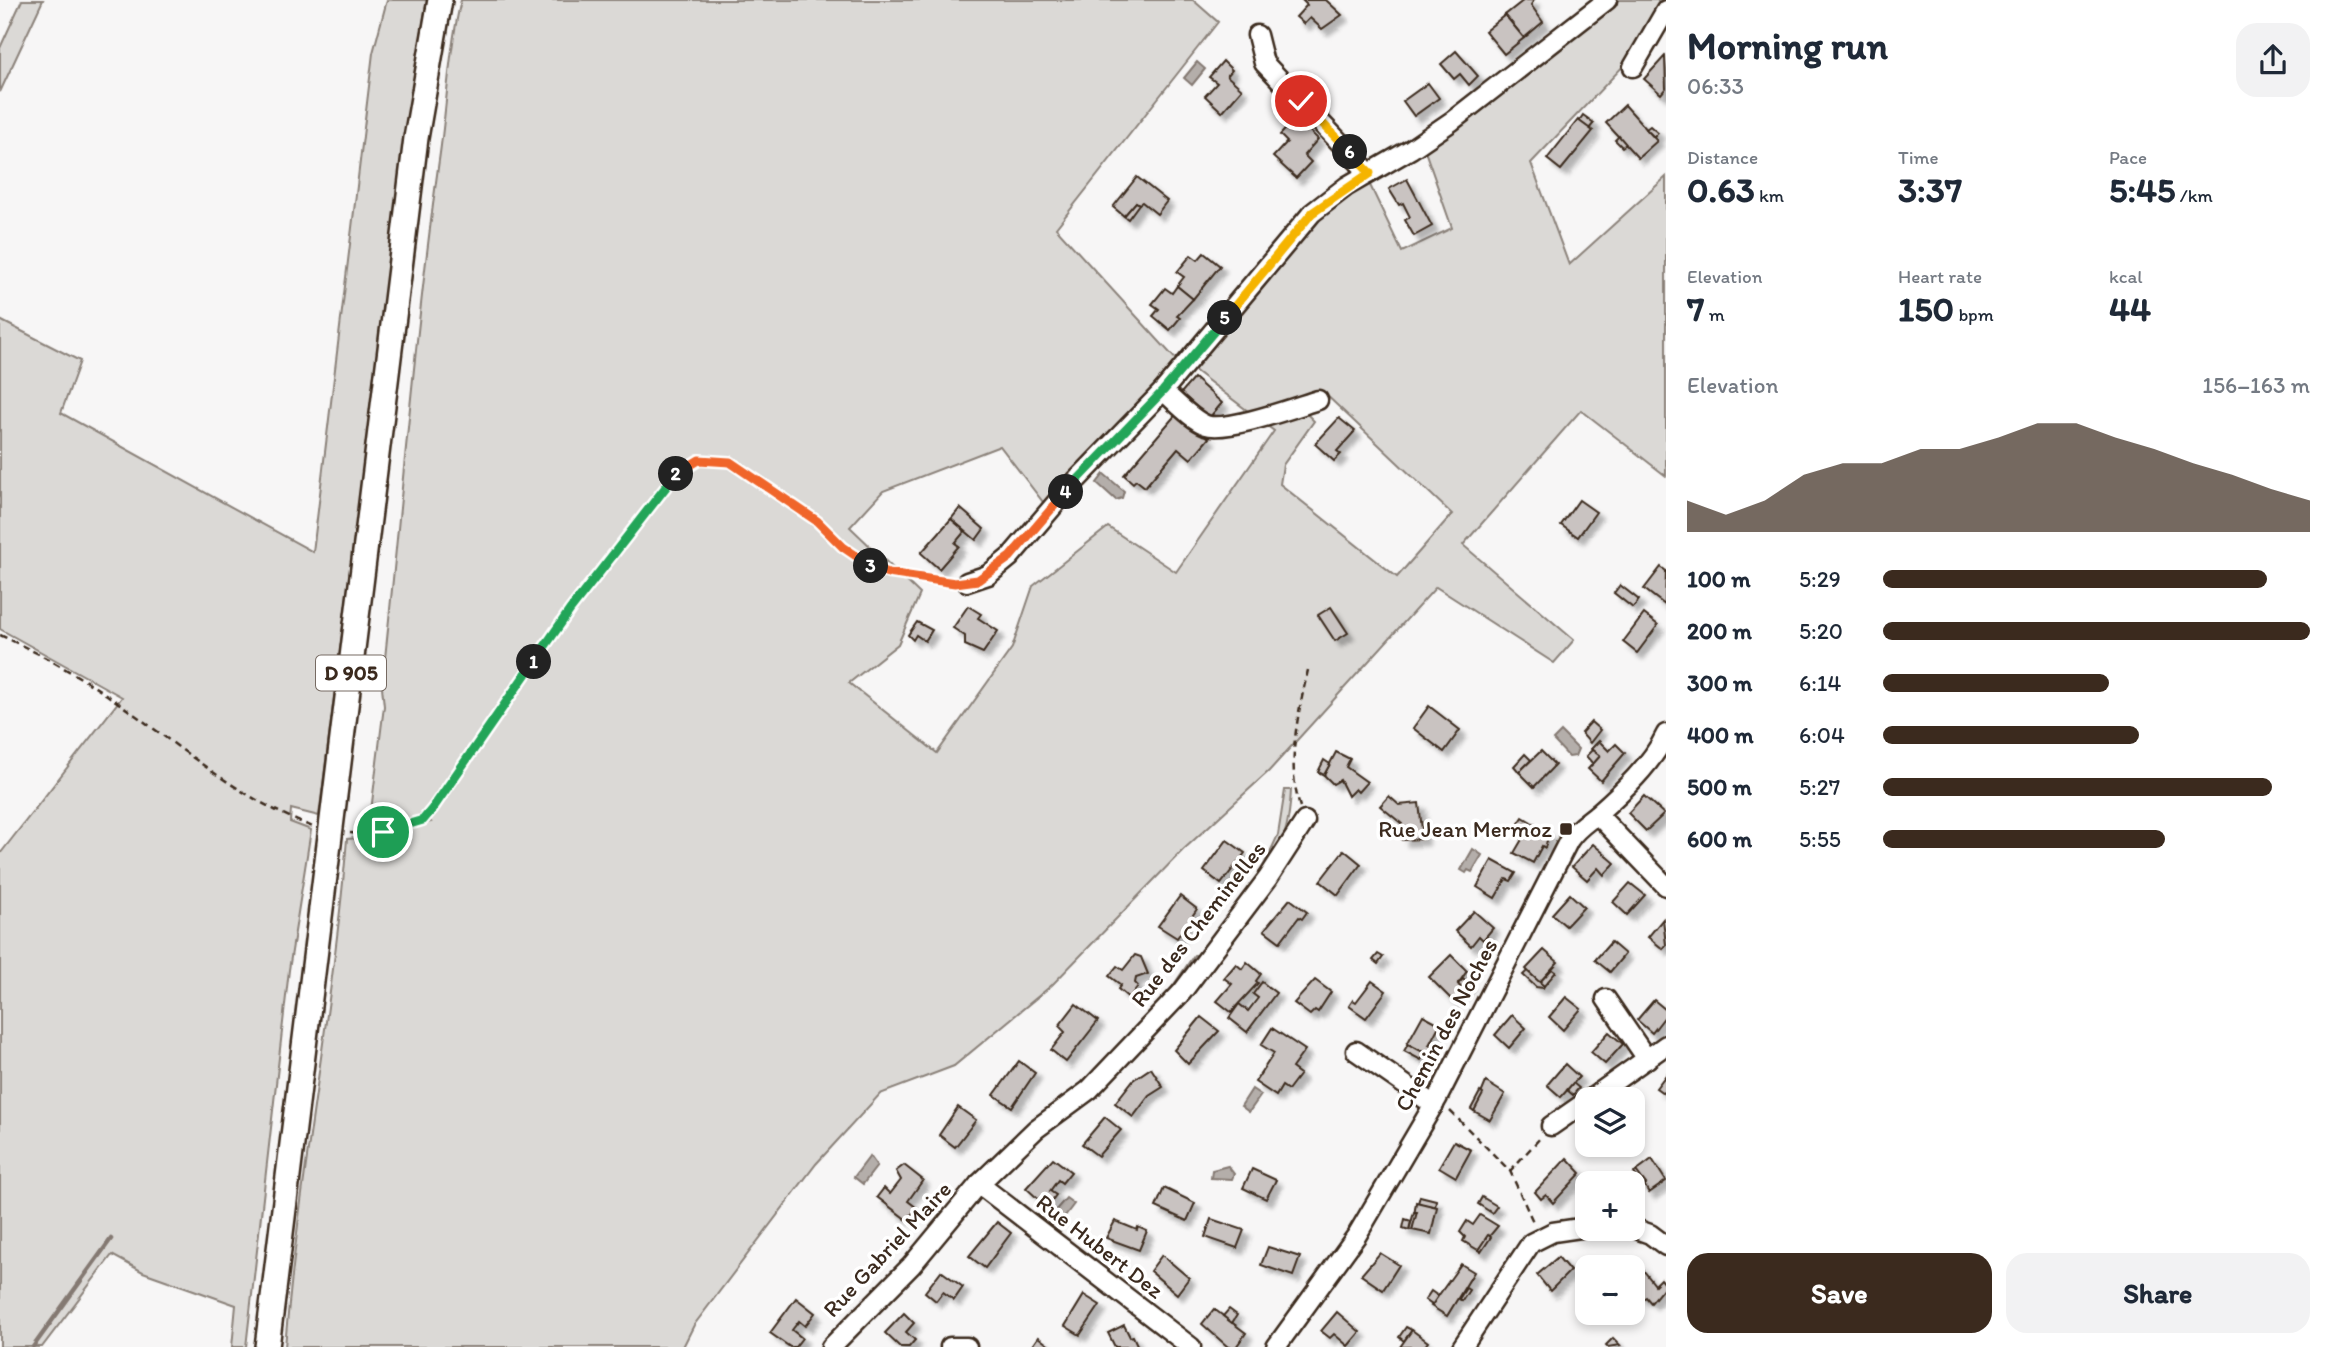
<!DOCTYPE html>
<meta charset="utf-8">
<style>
body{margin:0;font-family:Itim,sans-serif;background:#f2f2f3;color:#1f2937;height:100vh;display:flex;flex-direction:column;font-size:26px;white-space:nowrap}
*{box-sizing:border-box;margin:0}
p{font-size:23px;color:#747a83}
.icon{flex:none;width:38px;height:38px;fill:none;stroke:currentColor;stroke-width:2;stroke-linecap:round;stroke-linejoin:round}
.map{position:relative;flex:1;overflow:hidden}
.drawer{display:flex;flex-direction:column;background:#fff;width:665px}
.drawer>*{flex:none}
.tools{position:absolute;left:1575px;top:1087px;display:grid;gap:14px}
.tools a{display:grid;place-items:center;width:70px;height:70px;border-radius:14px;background:#fff;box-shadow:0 4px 10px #0003;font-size:35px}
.pin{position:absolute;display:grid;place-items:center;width:60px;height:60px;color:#fff;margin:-30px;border:4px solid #fff;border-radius:50%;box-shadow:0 2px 7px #0007}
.km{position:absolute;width:35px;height:35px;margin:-18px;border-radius:50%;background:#222;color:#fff;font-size:19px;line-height:35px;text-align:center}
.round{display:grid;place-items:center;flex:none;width:74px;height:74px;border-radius:21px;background:#f2f2f3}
.overview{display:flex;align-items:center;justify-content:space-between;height:119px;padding:0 21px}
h1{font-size:38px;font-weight:700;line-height:52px}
.stats{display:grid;grid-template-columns:repeat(3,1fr);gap:10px;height:119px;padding:7px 21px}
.stats div{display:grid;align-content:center}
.stats b{font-size:35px;font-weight:700}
.stats small{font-size:19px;font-weight:400}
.stats p{font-size:19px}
.chart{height:196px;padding:14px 21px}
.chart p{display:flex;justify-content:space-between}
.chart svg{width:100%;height:126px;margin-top:7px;fill:#3b2a1e;opacity:.7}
.action{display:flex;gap:14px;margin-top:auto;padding:14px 21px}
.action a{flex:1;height:80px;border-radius:21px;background:#3b2a1e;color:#fff;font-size:28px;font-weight:700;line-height:80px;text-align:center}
.action a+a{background:#f2f2f3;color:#1f2937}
ul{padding:0 21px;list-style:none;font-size:23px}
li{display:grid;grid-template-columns:112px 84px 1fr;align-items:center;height:52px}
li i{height:18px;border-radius:9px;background:#3b2a1e}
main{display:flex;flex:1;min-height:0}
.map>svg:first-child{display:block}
</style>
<main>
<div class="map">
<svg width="1666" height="1347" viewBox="0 0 1666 1347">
<defs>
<filter id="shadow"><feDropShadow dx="6" dy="6" stdDeviation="2" flood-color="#0004"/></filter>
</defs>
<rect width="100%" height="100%" fill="#f7f6f6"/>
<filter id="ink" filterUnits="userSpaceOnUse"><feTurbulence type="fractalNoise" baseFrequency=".0143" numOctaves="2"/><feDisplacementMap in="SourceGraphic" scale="14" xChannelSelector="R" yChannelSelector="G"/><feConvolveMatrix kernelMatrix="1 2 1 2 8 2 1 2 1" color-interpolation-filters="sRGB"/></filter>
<g filter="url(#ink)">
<g fill="#dbd9d6" stroke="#8b827a" stroke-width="2" fill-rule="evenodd">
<polygon points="22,0 43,0 0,92 0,48"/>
<polygon points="387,0 427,0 408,115 319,816 291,809 290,822 311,830 289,970 246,1347 232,1347 236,1305 143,1272 112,1255 42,1347 0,1347 0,854 122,697 0,629 0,320 80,361 61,413 313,552 373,53"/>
<path d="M461 0H1193L1218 22 1056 228 1180 364 1046 506 1000 446 883 491 850 527 920 594 898 644 849 683 937 753 1012 648 1033 586 1108 527 1176 572 1274 431 1189 366 1313 222 1369 183 1402 252 1452 228 1424 148 1614 0H1666L1630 59 1531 163 1569 265 1666 177V476L1581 410 1463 545 1574 640 1554 663 1436 587 1269 771 1183 850 1052 985 954 1066 880 1094 816 1164 694 1325 683 1347H285C299 1177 333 1009 347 839L381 836 431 822 424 813 399 825 380 827 373 822 371 811 384 706 382 687C401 509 415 330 440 153 447 102 449 50 461 0ZM1321 390 1452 514 1397 577 1280 484 1283 465 1314 421 1296 403Z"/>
<path d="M1285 790H1291C1289 830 1284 845 1259 876L1278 835Z"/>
<polygon points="1194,955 1198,955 1199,959 1164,999"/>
</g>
<g fill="#b4aeaa" stroke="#847972" stroke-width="2">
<polygon points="1197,62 1205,69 1192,85 1184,78"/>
<polygon points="1104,474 1124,491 1122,498 1116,500 1097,483"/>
<polygon points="1561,732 1578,749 1575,756 1569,757 1553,740"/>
<polygon points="1473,849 1482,855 1472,872 1468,870 1466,873 1461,870"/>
<polygon points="1252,1089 1261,1095 1249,1112 1241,1106"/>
<polygon points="870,1156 877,1166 863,1184 854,1177"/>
<polygon points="1228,1166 1234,1174 1232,1179 1211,1178 1212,1170"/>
<polygon points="1066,1198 1074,1204 1062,1220 1057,1219 1053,1213"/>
</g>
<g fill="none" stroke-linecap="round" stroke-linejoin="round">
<polyline stroke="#847972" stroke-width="4.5" points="33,1347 111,1239"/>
</g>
<g fill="#c9c3c1" stroke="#3b2a1e" stroke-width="2" filter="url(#shadow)">
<polygon points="1302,0 1326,0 1342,15 1322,29 1310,18 1304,24 1296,17 1307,5"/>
<polygon points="1524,0 1534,0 1531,5 1543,22 1524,38 1505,15"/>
<polygon points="1505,15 1524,38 1504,54 1485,31"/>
<polygon points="1456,51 1478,76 1469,85 1460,74 1454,79 1441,64"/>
<polygon points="1665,56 1666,88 1661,94 1644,79"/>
<polygon points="1223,61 1232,70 1227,76 1242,89 1222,112 1205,96 1217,83 1209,77"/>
<polygon points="1428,83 1439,98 1414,116 1403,101"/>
<polygon points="1625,105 1657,141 1638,158 1606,123"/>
<polygon points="1583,115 1594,123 1589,129 1579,121"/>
<polygon points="1296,118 1318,139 1304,155 1311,162 1296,178 1273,157 1287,142 1280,135"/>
<polygon points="1578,120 1593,131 1561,170 1547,159"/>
<polygon points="1650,126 1658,133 1654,137 1646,129"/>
<polygon points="1619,136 1626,144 1622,147 1615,140"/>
<polygon points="1137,177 1167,201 1157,214 1142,202 1139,204 1136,202 1124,216 1113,207"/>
<polygon points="1407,179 1432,226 1414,236 1405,220 1410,217 1403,203 1399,205 1389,189"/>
<polygon points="1136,202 1139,204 1128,219 1124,216"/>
<polygon points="1204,253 1220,266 1193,299 1177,286 1184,277 1177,272 1191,255 1198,260"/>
<polygon points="1177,286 1193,299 1177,316 1180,318 1170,330 1153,316 1159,309 1152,304 1165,288 1172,293"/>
<polygon points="1194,378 1222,403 1209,418 1181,393"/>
<polygon points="1178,412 1209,438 1191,459 1178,448 1145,487 1136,480 1133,483 1124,475"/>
<polygon points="1339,418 1355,431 1337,451 1341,454 1334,461 1315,444"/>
<polygon points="1579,500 1596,512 1578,537 1561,525"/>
<polygon points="960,508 984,529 976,540 951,519"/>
<polygon points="951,519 965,531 955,543 959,546 939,569 921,553"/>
<polygon points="1661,567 1666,571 1665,605 1644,589"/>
<polygon points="1620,585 1639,600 1633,608 1614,593"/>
<polygon points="968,606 981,614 978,618 998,631 983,653 965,645 965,636 953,628"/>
<polygon points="1331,607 1348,633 1335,641 1318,615"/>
<polygon points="1644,614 1658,625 1637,653 1623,642"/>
<polygon points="917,622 932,630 925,641 916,635 913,640 908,635"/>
<polygon points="1429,706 1460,730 1444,752 1413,728"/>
<polygon points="1591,722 1600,730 1590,743 1581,733"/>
<polygon points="1599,741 1609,751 1616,744 1625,753 1601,781 1588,769 1600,756 1591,749"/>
<polygon points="1592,750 1600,756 1593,764 1586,756"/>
<polygon points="1541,751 1555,765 1534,787 1519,772"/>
<polygon points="1336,752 1350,759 1346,767 1367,782 1358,792 1355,789 1348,796 1340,780 1333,784 1324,775"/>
<polygon points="1525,754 1531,760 1519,772 1514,766"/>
<polygon points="1324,760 1330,764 1324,775 1318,772"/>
<polygon points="1389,796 1399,805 1419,803 1423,839 1402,840 1402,824 1380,806"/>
<polygon points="1644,796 1664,814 1646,831 1628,813"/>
<polygon points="1523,817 1549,833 1545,848 1542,846 1533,863 1514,853 1524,836 1514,831"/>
<polygon points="1227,840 1245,853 1221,884 1204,871"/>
<polygon points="1593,844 1615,863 1604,875 1598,868 1587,880 1572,867"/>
<polygon points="1344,850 1361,864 1338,895 1320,881"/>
<polygon points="1492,860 1516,873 1511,881 1506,879 1495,898 1477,887"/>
<polygon points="1630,883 1645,895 1627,915 1613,902"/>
<polygon points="1570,894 1584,907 1566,926 1552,914"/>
<polygon points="1180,896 1197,909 1177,938 1158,926"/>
<polygon points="1290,899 1307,912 1302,919 1299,917 1280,942 1264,930"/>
<polygon points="1474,911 1493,928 1483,940 1479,936 1471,946 1455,931"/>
<polygon points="1663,919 1666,945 1663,949 1648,937"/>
<polygon points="1611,942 1625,954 1610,972 1595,960"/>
<polygon points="1544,950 1558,962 1539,983 1526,969"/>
<polygon points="1378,954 1383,957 1378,964 1373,960"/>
<polygon points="1135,955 1141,957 1148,974 1136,978 1135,983 1138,986 1129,998 1118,989 1121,985 1109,976 1117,966 1123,970"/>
<polygon points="1451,955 1467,971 1458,984 1463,990 1453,1001 1429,977"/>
<polygon points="1247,962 1261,974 1256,981 1258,983 1231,1012 1217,1001 1232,984 1224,978 1236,964 1242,969"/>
<polygon points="1552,969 1556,972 1544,986 1539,983"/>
<polygon points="1527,971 1544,986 1543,988 1536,987 1523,975"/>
<polygon points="1463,979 1469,985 1463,990 1458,984"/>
<polygon points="1315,980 1331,992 1318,1012 1315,1010 1310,1015 1294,1003"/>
<polygon points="1372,981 1386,991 1366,1018 1349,1006 1353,1000 1356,1002"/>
<polygon points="1262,982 1276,993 1247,1032 1229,1018 1239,1004 1248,1011 1258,998 1253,994"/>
<polygon points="1566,997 1581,1009 1563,1030 1549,1017"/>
<polygon points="1654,1000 1666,1010 1666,1015 1652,1033 1637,1020"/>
<polygon points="1076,1004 1098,1021 1066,1062 1051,1050 1065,1032 1059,1026"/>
<polygon points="1423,1015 1440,1024 1429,1045 1433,1047 1429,1055 1407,1044"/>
<polygon points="1512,1015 1526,1028 1509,1048 1495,1035"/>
<polygon points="1201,1017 1219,1031 1188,1064 1174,1050"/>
<polygon points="1272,1028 1305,1050 1292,1068 1300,1074 1288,1090 1282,1086 1276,1096 1255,1082 1274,1053 1261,1045"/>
<polygon points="1609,1032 1623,1044 1605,1064 1591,1052"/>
<polygon points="1408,1044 1425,1053 1421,1060 1404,1051"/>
<polygon points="1019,1061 1035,1073 1012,1107 994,1095"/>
<polygon points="1565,1064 1579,1077 1561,1097 1547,1085"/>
<polygon points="1151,1068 1163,1087 1149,1096 1133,1117 1115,1103 1133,1080"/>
<polygon points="1666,1075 1666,1095 1656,1088"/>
<polygon points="1486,1082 1505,1094 1490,1120 1474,1111"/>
<polygon points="1573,1083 1579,1088 1573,1095 1567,1090"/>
<polygon points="1480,1092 1483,1094 1474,1111 1471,1109"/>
<polygon points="958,1107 976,1120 955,1147 939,1135"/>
<polygon points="1105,1117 1121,1130 1098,1156 1082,1144"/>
<polygon points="1454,1141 1471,1150 1456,1177 1439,1167"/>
<polygon points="1053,1158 1071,1172 1062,1183 1058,1180 1050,1191 1056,1195 1047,1207 1026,1188"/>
<polygon points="1567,1158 1581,1173 1553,1203 1546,1195 1541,1199 1535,1192"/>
<polygon points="1652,1159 1666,1181 1649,1193 1636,1171"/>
<polygon points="904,1165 923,1180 908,1201 917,1208 907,1220 877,1197 884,1188 890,1194 901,1180 896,1171"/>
<polygon points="1252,1169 1276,1180 1266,1199 1243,1188"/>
<polygon points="1636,1171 1646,1184 1643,1186 1634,1173"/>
<polygon points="1164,1188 1195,1203 1187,1221 1156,1207"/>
<polygon points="1420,1196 1436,1200 1435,1207 1418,1203"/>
<polygon points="1482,1197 1497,1206 1492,1213 1478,1204"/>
<polygon points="1416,1202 1437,1207 1431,1234 1412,1230"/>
<polygon points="1414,1212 1417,1212 1412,1230 1409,1230"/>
<polygon points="1480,1215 1498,1226 1478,1250 1463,1241 1465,1237 1460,1232 1467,1221 1473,1225"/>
<polygon points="1211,1219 1244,1230 1237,1248 1205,1237"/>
<polygon points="1405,1219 1411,1221 1409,1230 1403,1228"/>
<polygon points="1115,1221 1137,1230 1138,1227 1147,1231 1139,1250 1106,1238"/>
<polygon points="997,1222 1011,1233 985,1268 969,1256"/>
<polygon points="1488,1235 1491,1237 1481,1252 1478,1250"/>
<polygon points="1268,1247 1300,1257 1293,1276 1261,1265"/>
<polygon points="1380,1253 1399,1265 1383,1290 1361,1275"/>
<polygon points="1162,1255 1189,1278 1177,1294 1150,1271"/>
<polygon points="1558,1257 1570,1271 1550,1291 1537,1275"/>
<polygon points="1461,1264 1474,1272 1447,1316 1431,1306"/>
<polygon points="1640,1266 1655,1285 1661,1279 1666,1285 1651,1303 1646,1297 1643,1299 1633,1288 1633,1272"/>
<polygon points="941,1271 963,1287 954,1300 943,1292 936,1301 925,1292"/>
<polygon points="1466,1288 1469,1290 1462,1301 1459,1299"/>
<polygon points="1431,1291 1438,1296 1432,1305 1425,1300"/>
<polygon points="1084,1295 1100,1305 1080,1335 1065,1326"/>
<polygon points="796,1298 815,1313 805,1326 799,1321 792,1330 802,1338 795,1347 790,1347 770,1333"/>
<polygon points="1214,1309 1246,1333 1236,1347 1228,1347 1202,1324"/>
<polygon points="1229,1309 1237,1315 1232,1323 1223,1316"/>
<polygon points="1337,1312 1360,1332 1348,1346 1334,1334 1330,1338 1321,1331"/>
<polygon points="904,1313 914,1323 906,1332 915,1340 909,1347 900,1347 885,1333"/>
<polygon points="1124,1325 1130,1337 1133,1336 1138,1347 1115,1347 1108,1333"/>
<polygon points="1406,1327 1412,1330 1404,1341 1399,1337"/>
<polygon points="1412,1330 1428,1342 1424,1347 1400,1347"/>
<polygon points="1038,1337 1051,1347 1031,1347"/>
<polygon points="1613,1338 1620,1345 1608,1347 1606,1345"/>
</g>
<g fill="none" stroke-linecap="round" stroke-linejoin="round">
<g stroke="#3b2a1e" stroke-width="23">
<g id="minor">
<polyline points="1257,35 1264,63 1369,173"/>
<polyline points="1633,67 1666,10"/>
<path d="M1163 391C1176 402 1191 419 1206 425 1228 432 1295 407 1318 400"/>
<polyline points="967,582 988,575 1010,557 1068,489 1163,391 1312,213 1347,186 1411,149 1452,121 1607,0"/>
<polyline points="1597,814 1666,886"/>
<polyline points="1606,999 1647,1059"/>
<polyline points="1356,1051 1434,1105"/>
<polyline points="1590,1099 1666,1045"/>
<polyline points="1551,1126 1587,1101"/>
<polyline points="979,1184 1191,1347"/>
<polyline points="1633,1228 1650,1234 1666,1246"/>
<polyline points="831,1347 911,1266 979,1184 1036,1129 1089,1090 1182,992 1268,878 1305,821"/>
<polyline points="950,1347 967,1347"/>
<path d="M1276 1347 1357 1235 1437 1099 1569 840C1577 828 1586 823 1597 814 1622 792 1652 764 1666 734"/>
<polyline points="1462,1347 1531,1243 1553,1232 1587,1227"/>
</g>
</g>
<g stroke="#3b2a1e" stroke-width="28">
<polyline id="major" points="267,1347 416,138 440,0"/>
</g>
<g stroke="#3b2a1e" stroke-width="2.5" stroke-dasharray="7 5" stroke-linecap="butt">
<path d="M0 635C37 652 73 672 107 695 173 740 236 798 313 827"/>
<path d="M1300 807C1286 764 1298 714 1308 670"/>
<path d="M350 833C379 835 413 830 433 809L570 610 671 479 688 464 711 459 730 462 817 521 843 547 872 567 888 573 950 582"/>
<polyline points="1450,1111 1510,1171 1534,1224"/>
<polyline points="1510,1171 1541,1137"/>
</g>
<use href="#minor" stroke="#fff" stroke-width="18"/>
<use href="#major" stroke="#fff" stroke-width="23"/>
</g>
</g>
<g fill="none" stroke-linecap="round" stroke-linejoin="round" filter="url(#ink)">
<g stroke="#fff" stroke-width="14">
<polyline id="split-1" points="383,832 423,820 433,808 534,662"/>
</g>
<g stroke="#fff" stroke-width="14">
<polyline id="split-2" points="534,662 570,610 676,474"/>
</g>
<g stroke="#fff" stroke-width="14">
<polyline id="split-3" points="676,474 699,460 730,462 817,521 843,547 871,566"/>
</g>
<g stroke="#fff" stroke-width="14">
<polyline id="split-4" points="871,566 888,573 955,583 978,580 1010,557 1066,492"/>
</g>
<g stroke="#fff" stroke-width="14">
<polyline id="split-5" points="1066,492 1163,391 1225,318"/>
</g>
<g stroke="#fff" stroke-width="14">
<polyline id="split-6" points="1225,318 1312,213 1370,173 1350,152"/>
</g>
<g stroke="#fff" stroke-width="14">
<polyline id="split-7" points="1301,101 1350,152"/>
</g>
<use href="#split-1" stroke="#22a559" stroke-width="9"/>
<use href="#split-2" stroke="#22a559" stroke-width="9"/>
<use href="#split-3" stroke="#f0652b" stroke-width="9"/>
<use href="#split-4" stroke="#f0652b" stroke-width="9"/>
<use href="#split-5" stroke="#22a559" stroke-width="9"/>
<use href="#split-6" stroke="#f5b400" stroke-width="9"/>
<use href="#split-7" stroke="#f5b400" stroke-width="9"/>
</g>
<rect fill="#3b2a1e" stroke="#fff" stroke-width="2.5" x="1559" y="822" width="14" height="14" rx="3.5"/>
<g text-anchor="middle" stroke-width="7" stroke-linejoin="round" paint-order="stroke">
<rect fill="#fff" stroke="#766a62" stroke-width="2" x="316" y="655.5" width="70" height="35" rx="5"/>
<g font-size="21" font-weight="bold" fill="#3b2a1e">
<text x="351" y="680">D 905</text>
</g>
<g font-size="23" fill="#3b2a1e" stroke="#fff" text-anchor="end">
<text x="1552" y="837">Rue Jean Mermoz</text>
</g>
<g font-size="23" fill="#3b2a1e" stroke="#fff">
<text transform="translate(1198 924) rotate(-52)" y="8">Rue des Cheminelles</text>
<text transform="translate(1446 1025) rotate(-62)" y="8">Chemin des Noches</text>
<text transform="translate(1100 1246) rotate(38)" y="8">Rue Hubert Dez</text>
<text transform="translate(887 1249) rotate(-47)" y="8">Rue Gabriel Maire</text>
</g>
</g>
</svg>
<div class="tools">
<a><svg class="icon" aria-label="layers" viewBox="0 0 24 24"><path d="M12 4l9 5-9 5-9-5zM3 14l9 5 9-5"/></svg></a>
<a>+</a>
<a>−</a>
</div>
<div class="pin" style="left:383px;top:832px;background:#1e9e55"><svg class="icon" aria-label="arrive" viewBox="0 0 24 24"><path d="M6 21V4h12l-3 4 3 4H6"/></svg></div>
<div class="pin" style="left:1301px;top:101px;background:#d93025"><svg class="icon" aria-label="check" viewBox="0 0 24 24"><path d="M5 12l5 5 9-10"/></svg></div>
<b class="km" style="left:534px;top:662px">1</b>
<b class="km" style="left:676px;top:474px">2</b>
<b class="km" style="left:871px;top:566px">3</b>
<b class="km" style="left:1066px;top:492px">4</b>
<b class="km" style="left:1225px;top:318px">5</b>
<b class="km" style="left:1350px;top:152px">6</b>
</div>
<section class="drawer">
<div class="overview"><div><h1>Morning run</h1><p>06:33</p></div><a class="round"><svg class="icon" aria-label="share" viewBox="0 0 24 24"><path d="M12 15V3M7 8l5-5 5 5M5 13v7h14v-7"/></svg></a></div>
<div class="stats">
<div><p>Distance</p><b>0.63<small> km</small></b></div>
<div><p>Time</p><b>3:37</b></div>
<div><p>Pace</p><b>5:45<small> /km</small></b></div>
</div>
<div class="stats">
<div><p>Elevation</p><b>7<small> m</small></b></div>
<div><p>Heart rate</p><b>150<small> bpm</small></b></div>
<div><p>kcal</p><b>44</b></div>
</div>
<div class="chart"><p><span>Elevation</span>156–163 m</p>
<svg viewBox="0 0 160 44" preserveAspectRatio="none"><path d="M0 44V33L10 38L20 33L30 24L40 20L50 20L60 15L70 15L80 11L90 6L100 6L110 11L120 15L130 20L140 24L150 29L160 33V44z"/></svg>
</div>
<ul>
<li><b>100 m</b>5:29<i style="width:90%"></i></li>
<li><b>200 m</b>5:20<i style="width:100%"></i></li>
<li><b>300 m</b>6:14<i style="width:53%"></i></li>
<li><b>400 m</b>6:04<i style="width:60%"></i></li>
<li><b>500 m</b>5:27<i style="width:91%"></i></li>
<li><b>600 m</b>5:55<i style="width:66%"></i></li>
</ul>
<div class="action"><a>Save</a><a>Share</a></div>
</section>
</main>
